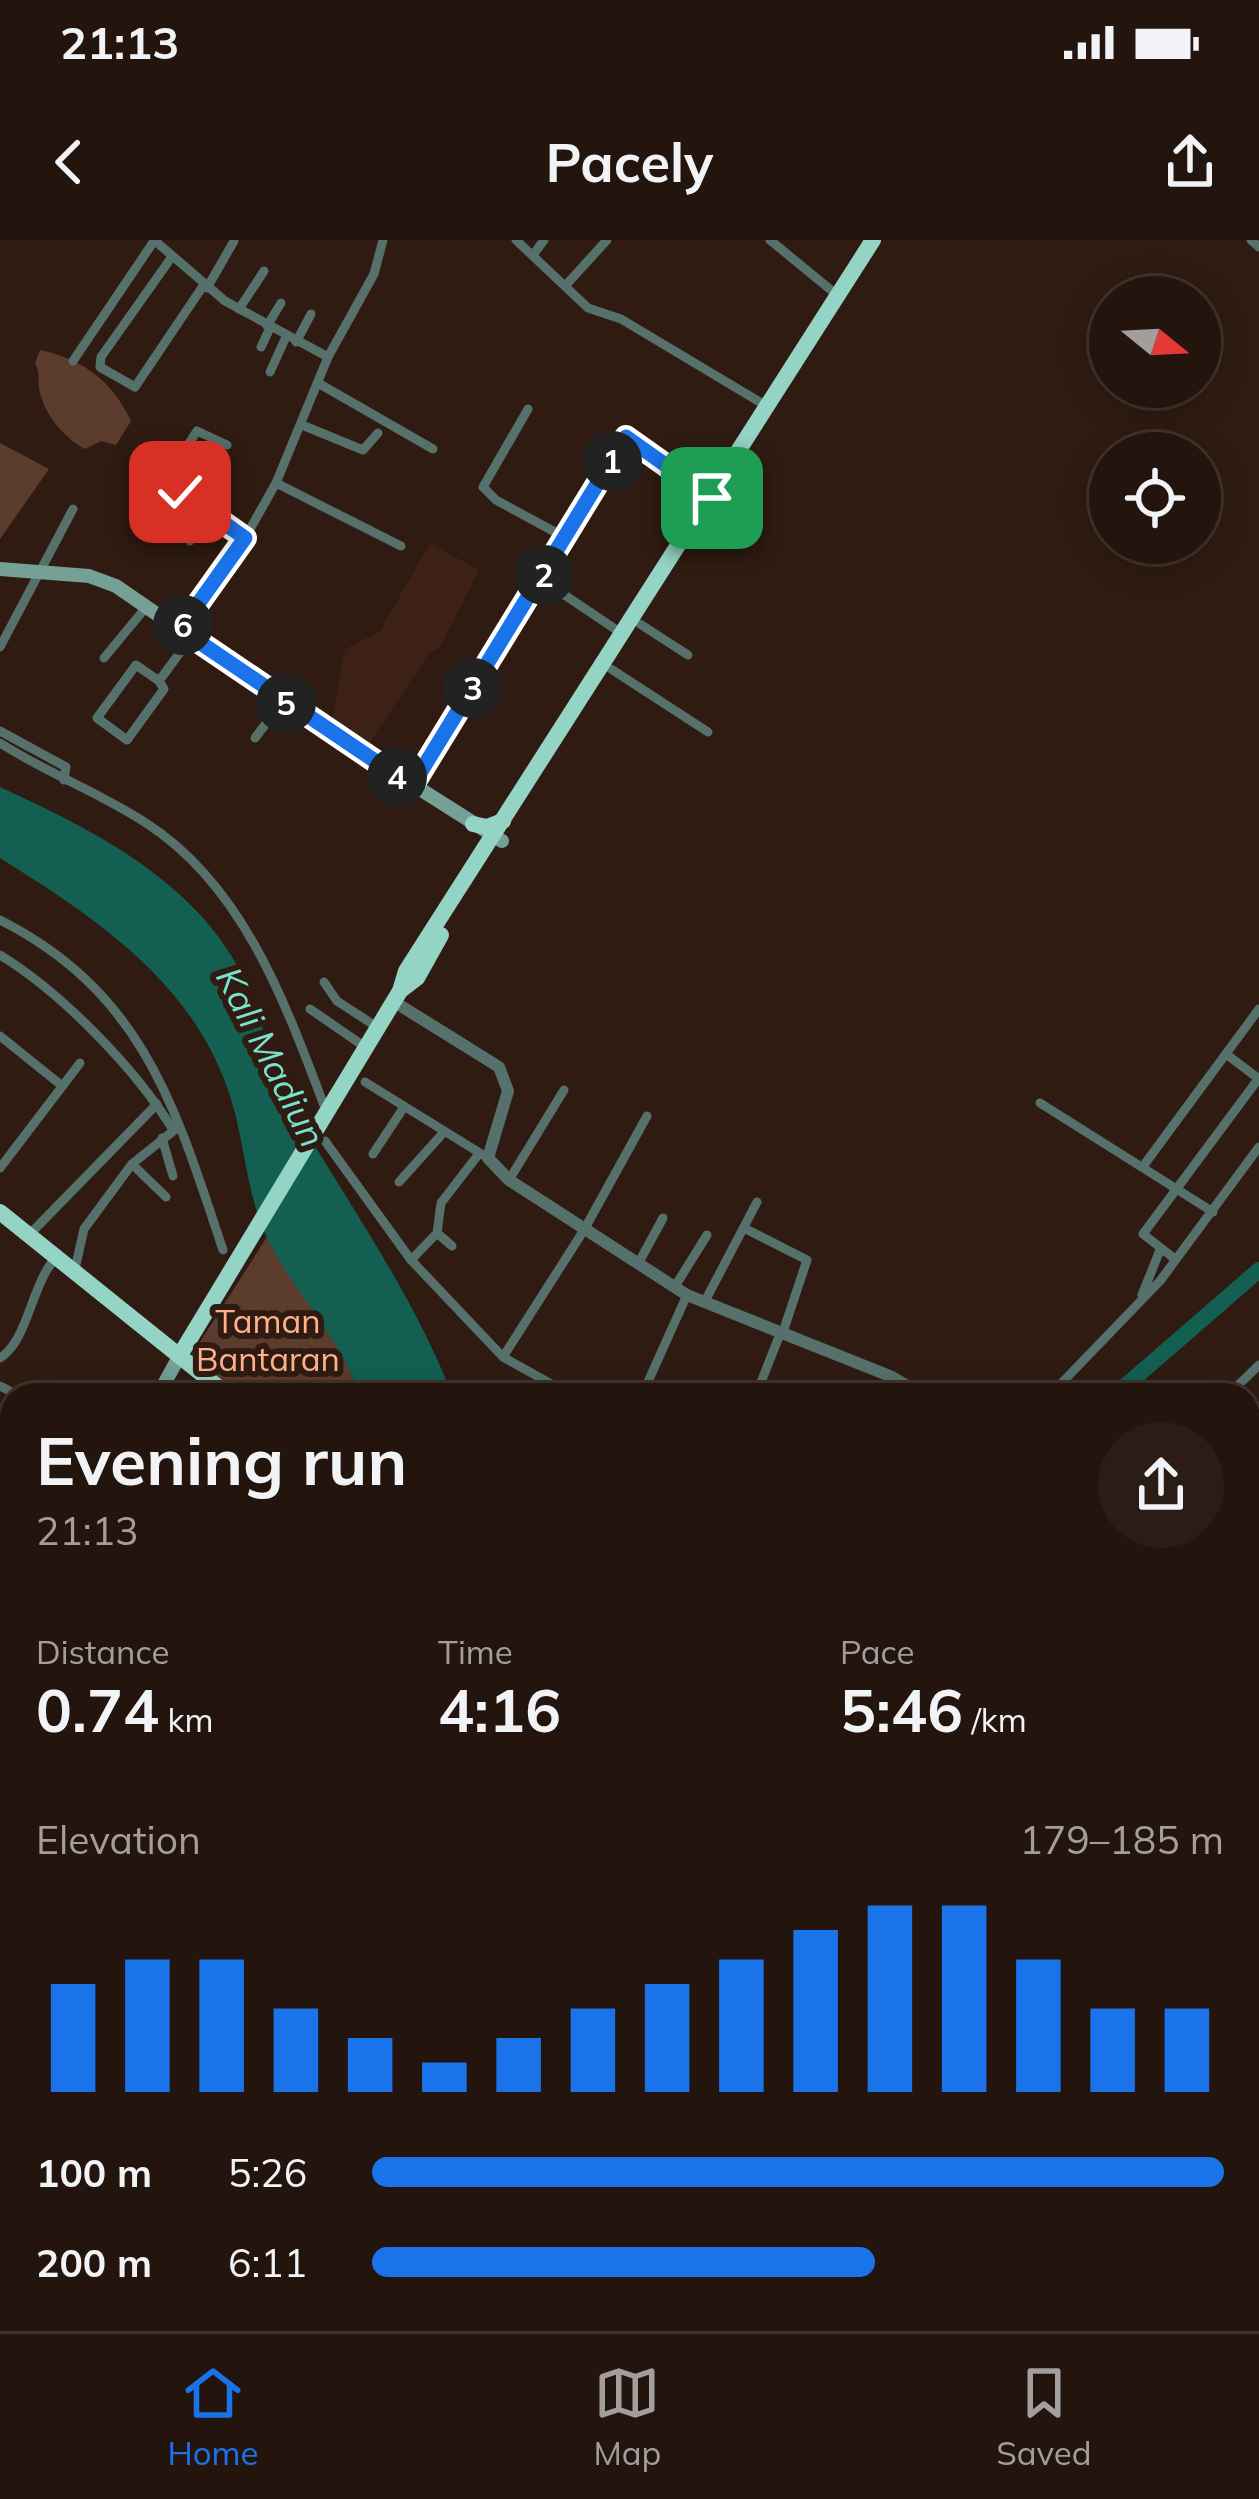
<!DOCTYPE html>
<meta charset="utf-8">
<style>
body{margin:0;font-family:Mulish,sans-serif;background:#2b1d16;color:#f1f3f6;height:100vh;display:flex;flex-direction:column;font-size:45px;white-space:nowrap}
*{box-sizing:border-box;margin:0}
p{font-size:39px;color:#a39e9d}
.icon{flex:none;width:66px;height:66px;fill:none;stroke:currentColor;stroke-width:2;stroke-linecap:round;stroke-linejoin:round}
.map{position:relative;flex:1;overflow:hidden}
.details{position:absolute;left:0px;top:1143px;width:1260px;height:948px;display:flex;flex-direction:column;background:#23140d;border-radius:36px 36px 0 0;box-shadow:0 6px 30px #0003,0 0 0 3px #40332e}
.details>*{flex:none}
.needle{width:78px;rotate:108deg}
.buttons{position:absolute;left:1089px;top:36px;display:grid;gap:24px}
.buttons a{display:grid;place-items:center;width:132px;height:132px;border-radius:50%;background:#23140d;box-shadow:0 6px 30px #0003,0 0 0 3px #40332e;font-size:60px}
.pin{position:absolute;display:grid;place-items:center;width:102px;height:102px;color:#fff;margin:-51px;border-radius:24px;box-shadow:0 6px 18px #0006}
.km{position:absolute;width:60px;height:60px;margin:-30px;border-radius:50%;background:#222;color:#fff;font-size:33px;line-height:60px;text-align:center}
.round{display:grid;place-items:center;flex:none;width:126px;height:126px;border-radius:63px;background:#2b1d16}
.overview{display:flex;align-items:center;justify-content:space-between;height:204px;padding:0 36px}
h1{font-size:66px;font-weight:700;line-height:90px}
.figures{display:grid;grid-template-columns:repeat(3,1fr);gap:18px;height:204px;padding:12px 36px}
.figures div{display:grid;align-content:center}
.figures b{font-size:60px;font-weight:700}
.figures small{font-size:33px;font-weight:400}
.figures p{font-size:33px}
.chart{height:336px;padding:24px 36px}
.chart p{display:flex;justify-content:space-between}
.chart svg{width:100%;height:216px;margin-top:12px;stroke:#1a73e8;stroke-width:6}
ul{padding:0 36px;list-style:none;font-size:39px}
li{display:grid;grid-template-columns:192px 144px 1fr;align-items:center;height:90px}
li i{height:30px;border-radius:15px;background:#1a73e8}
.status{display:flex;justify-content:space-between;align-items:center;height:84px;padding:0 60px;background:#23140d;direction:ltr}
.status svg{height:33px;fill:currentColor}
header{display:flex;justify-content:space-between;align-items:center;height:156px;padding:0 36px;background:#23140d;font-size:54px;font-weight:700}
.menu{display:flex;justify-content:space-around;align-items:center;height:168px;border-top:3px solid #40332e;background:#23140d;font-size:33px;color:#a39e9d}
.menu a{display:grid;justify-items:center;gap:6px}
.menu .current{color:#1a73e8}
.map>svg:first-child{display:block}
</style>
<div class="status"><b>21:13</b><svg viewBox="0 0 49 12"><path d="M0 12V9h3v3zM5 12V6h3v6zM10 12V3h3v9zM15 12V0h3v12zM26 1h20v11H26zM47 4h2v5h-2z"/></svg></div>
<header><svg class="icon" aria-label="back" viewBox="0 0 24 24"><path d="M15 5l-7 7 7 7"/></svg>Pacely<svg class="icon" aria-label="share" viewBox="0 0 24 24"><path d="M12 15V3M7 8l5-5 5 5M5 13v7h14v-7"/></svg></header>
<div class="map">
<svg width="1259" height="2091" viewBox="0 0 1259 2091">
<rect width="100%" height="100%" fill="#2f1b11"/>
<polygon fill="#3c2114" points="430,303 479,330 439,409 429,413 361,515 329,494 345,409 380,391"/>
<g fill="#5c3c2c">
<path d="M40 110C83 119 112 141 131 181L116 205 101 201 85 209C65 198 46 177 40 153 37 141 41 135 35 123Z"/>
<polygon points="0,203 49,229 0,299"/>
<polygon points="267,997 339,1104 360,1155 241,1155 191,1116"/>
<polygon points="12,1504 12,1667 0,1663 0,1534"/>
<polygon points="552,2079 623,2079 618,2091 546,2091"/>
</g>
<g fill="#135f52">
<path d="M0 547C96 591 206 646 249 750 267 792 274 838 298 878 351 967 416 1060 452 1155H360C337 1092 295 1055 267 998 246 954 245 902 230 856 194 743 96 678 0 618Z"/>
<polygon points="866,2079 918,2079 925,2091 870,2091"/>
</g>
<g fill="none" stroke-linecap="round" stroke-linejoin="round">
<polyline stroke="#135f52" stroke-width="3" points="596,2091 603,2079"/>
<polyline stroke="#135f52" stroke-width="16" points="1115,1155 1259,1030"/>
<g stroke="#56716b" stroke-width="9">
<polyline points="154,0 225,61 328,117"/>
<polyline points="516,0 588,68 621,79 768,167"/>
<polyline points="770,0 837,55"/>
<polyline points="1251,0 1259,7"/>
<polyline points="533,15 544,0"/>
<polyline points="171,18 101,117 100,127 135,147 203,46"/>
<polyline points="566,45 607,0"/>
<polyline points="207,48 234,1"/>
<polyline points="239,69 264,31"/>
<polyline points="267,86 281,63"/>
<polyline points="296,102 311,74"/>
<polyline points="261,107 270,88"/>
<polyline points="73,121 154,1"/>
<polyline points="270,132 286,97"/>
<polyline points="318,143 433,209"/>
<polyline points="528,169 483,247 496,260 566,298"/>
<polyline points="302,185 363,210 378,193"/>
<polyline points="276,243 401,306"/>
<polyline points="214,273 165,240 197,191 227,205"/>
<polyline points="190,301 214,273 245,298"/>
<polyline points="541,339 621,393"/>
<polyline points="640,384 688,415"/>
<polyline points="180,389 245,298 276,243 328,117 374,34 383,0"/>
<polyline points="0,407 73,269"/>
<polyline points="104,418 147,366"/>
<polyline points="611,429 708,492"/>
<polyline points="159,441 136,425 97,478 127,500 164,449 159,441 192,396"/>
<polyline points="0,491 66,527 64,540"/>
<polyline points="255,498 283,461"/>
<path d="M0 503C47 533 100 553 146 583 244 646 286 765 325 868"/>
<polyline points="412,546 625,197 712,258"/>
<path d="M0 680C144 753 176 869 223 1010"/>
<path d="M0 715C61 752 136 829 173 890"/>
<polyline points="324,742 337,761 377,787"/>
<polyline points="310,769 365,807"/>
<polyline points="0,796 61,845"/>
<polyline points="1226,814 1259,839"/>
<polyline points="365,842 488,918"/>
<polyline points="1040,863 1213,972"/>
<polyline points="162,898 173,936"/>
<polyline points="325,901 411,1020 503,1117 571,1155"/>
<polyline points="373,914 404,867"/>
<polyline points="132,924 166,957"/>
<polyline points="1144,925 1259,769"/>
<polyline points="0,928 80,823"/>
<polyline points="509,940 564,850"/>
<polyline points="399,942 444,892"/>
<polyline points="744,988 807,1020 782,1095"/>
<polyline points="437,993 452,1006"/>
<polyline points="29,995 157,864"/>
<polyline points="1175,1019 1143,994 1259,838"/>
<polyline points="411,1020 437,993 441,963 478,915"/>
<polyline points="638,1024 663,978"/>
<polyline points="75,1029 84,989 132,924 177,888"/>
<polyline points="674,1048 707,995"/>
<polyline points="1142,1055 1160,1010"/>
<polyline points="704,1063 757,962"/>
<polyline points="503,1117 584,990 647,876"/>
<path d="M0 1118C29 1100 31 1042 58 1015"/>
<polyline points="0,1146 17,1155"/>
<polyline points="642,1155 687,1055"/>
<polyline points="756,1155 780,1094"/>
<polyline points="1050,1155 1160,1041 1259,907"/>
<polyline points="1228,1155 1259,1125"/>
<polyline points="0,1253 12,1258"/>
<polyline points="0,1289 12,1267"/>
<polyline points="0,1303 12,1310"/>
<polyline points="1248,1373 1259,1357"/>
<polyline points="1255,1456 1259,1449"/>
<polyline points="1259,1514 1254,1523 1259,1526"/>
<polyline points="1248,1584 1259,1587"/>
<polyline points="1248,1739 1259,1721"/>
<polyline points="0,1794 12,1765"/>
<polyline points="1248,1920 1259,1905"/>
<polyline points="1248,1935 1259,1941"/>
<polyline points="1248,1963 1259,1948"/>
<polyline points="1248,2075 1259,2083"/>
<polyline points="1118,2079 1134,2091"/>
<polyline points="3,2091 12,2069"/>
<polyline points="1063,2091 1073,2079"/>
<polyline points="1207,2091 1214,2079"/>
</g>
<g stroke="#56716b" stroke-width="12">
<polyline points="393,761 499,827 508,851 488,918 509,940 687,1055 890,1136 923,1155"/>
<polyline points="1248,1375 1259,1382"/>
<polyline points="0,1672 12,1676"/>
<polyline points="0,1684 12,1688"/>
<polyline points="272,2091 278,2079"/>
</g>
<g stroke="#74a095" stroke-width="14">
<polyline points="0,329 89,336 116,346 303,475 502,601"/>
<polyline points="158,1155 180,1115"/>
<polyline points="0,1477 12,1449"/>
<polyline points="0,1981 12,1985"/>
<polyline points="0,1992 12,1997"/>
<polyline points="197,2079 224,2091"/>
<polyline points="112,2091 116,2079"/>
</g>
<polyline stroke="#8ac4b6" stroke-width="15" points="0,1478 0,1489"/>
<g stroke="#94d4c5" stroke-width="16">
<polyline points="473,584 487,587 503,581"/>
<polyline points="400,751 417,738 441,695"/>
<polyline points="0,972 228,1155"/>
<polyline points="180,1115 400,751 406,731 873,0"/>
<polyline points="773,2091 776,2079"/>
</g>
</g>
<g fill="none" stroke-linecap="round" stroke-linejoin="round">
<g stroke="#fff" stroke-width="24">
<polyline id="route" points="180,252 245,298 180,389 412,546 626,197 712,258"/>
</g>
<use href="#route" stroke="#1a73e8" stroke-width="15"/>
</g>
<g text-anchor="middle" stroke-width="12" stroke-linejoin="round" paint-order="stroke">
<g font-size="33" fill="#feb18b" stroke="#2f1b11">
<text x="268" y="1093">Taman<tspan x="268" dy="38">Bantaran</tspan></text>
</g>
<g font-size="36" font-style="italic" fill="#79e2cc" stroke="#2f1b11">
<text transform="translate(271 817) rotate(63)" y="13">Kali Madiun</text>
</g>
</g>
</svg>
<div class="buttons">
<a><svg class="needle" viewBox="-14 -14 28 28"><path d="M0-13l5 13h-10z" fill="#e53935"/><path d="M0 13l5-13h-10z" fill="#a39e9d"/></svg></a>
<a><svg class="icon" aria-label="locate" viewBox="0 0 24 24"><circle cx="12" cy="12" r="6"/><path d="M12 2v4M12 18v4M2 12h4M18 12h4"/></svg></a>
</div>
<div class="pin" style="left:712px;top:258px;background:#1e9e55"><svg class="icon" aria-label="arrive" viewBox="0 0 24 24"><path d="M6 21V4h12l-3 4 3 4H6"/></svg></div>
<div class="pin" style="left:180px;top:252px;background:#d93025"><svg class="icon" aria-label="check" viewBox="0 0 24 24"><path d="M5 12l5 5 9-10"/></svg></div>
<b class="km" style="left:612px;top:221px">1</b>
<b class="km" style="left:544px;top:335px">2</b>
<b class="km" style="left:473px;top:448px">3</b>
<b class="km" style="left:397px;top:537px">4</b>
<b class="km" style="left:286px;top:463px">5</b>
<b class="km" style="left:183px;top:385px">6</b>
<section class="details">
<div class="overview"><div><h1>Evening run</h1><p>21:13</p></div><a class="round"><svg class="icon" aria-label="share" viewBox="0 0 24 24"><path d="M12 15V3M7 8l5-5 5 5M5 13v7h14v-7"/></svg></a></div>
<div class="figures">
<div><p>Distance</p><b>0.74<small> km</small></b></div>
<div><p>Time</p><b>4:16</b></div>
<div><p>Pace</p><b>5:46<small> /km</small></b></div>
</div>
<div class="chart"><p><span>Elevation</span>179–185 m</p>
<svg viewBox="0 0 160 44" preserveAspectRatio="none"><path d="M5 44V22M15 44V17M25 44V17M35 44V27M45 44V33M55 44V38M65 44V33M75 44V27M85 44V22M95 44V17M105 44V11M115 44V6M125 44V6M135 44V17M145 44V27M155 44V27"/></svg>
</div>
<ul>
<li><b>100 m</b>5:26<i style="width:100%"></i></li>
<li><b>200 m</b>6:11<i style="width:59%"></i></li>
</ul>
</section>
</div>
<nav class="menu">
<a class="current"><svg class="icon" aria-label="home" viewBox="0 0 24 24"><path d="M3 11l9-7 9 7M6 9v11h12V9"/></svg>Home</a>
<a><svg class="icon" aria-label="map" viewBox="0 0 24 24"><path d="M3 6l6-2 6 2 6-2v14l-6 2-6-2-6 2zM9 4v14M15 6v14"/></svg>Map</a>
<a><svg class="icon" aria-label="saved" viewBox="0 0 24 24"><path d="M7 4h10v16l-5-4-5 4z"/></svg>Saved</a>
</nav>
